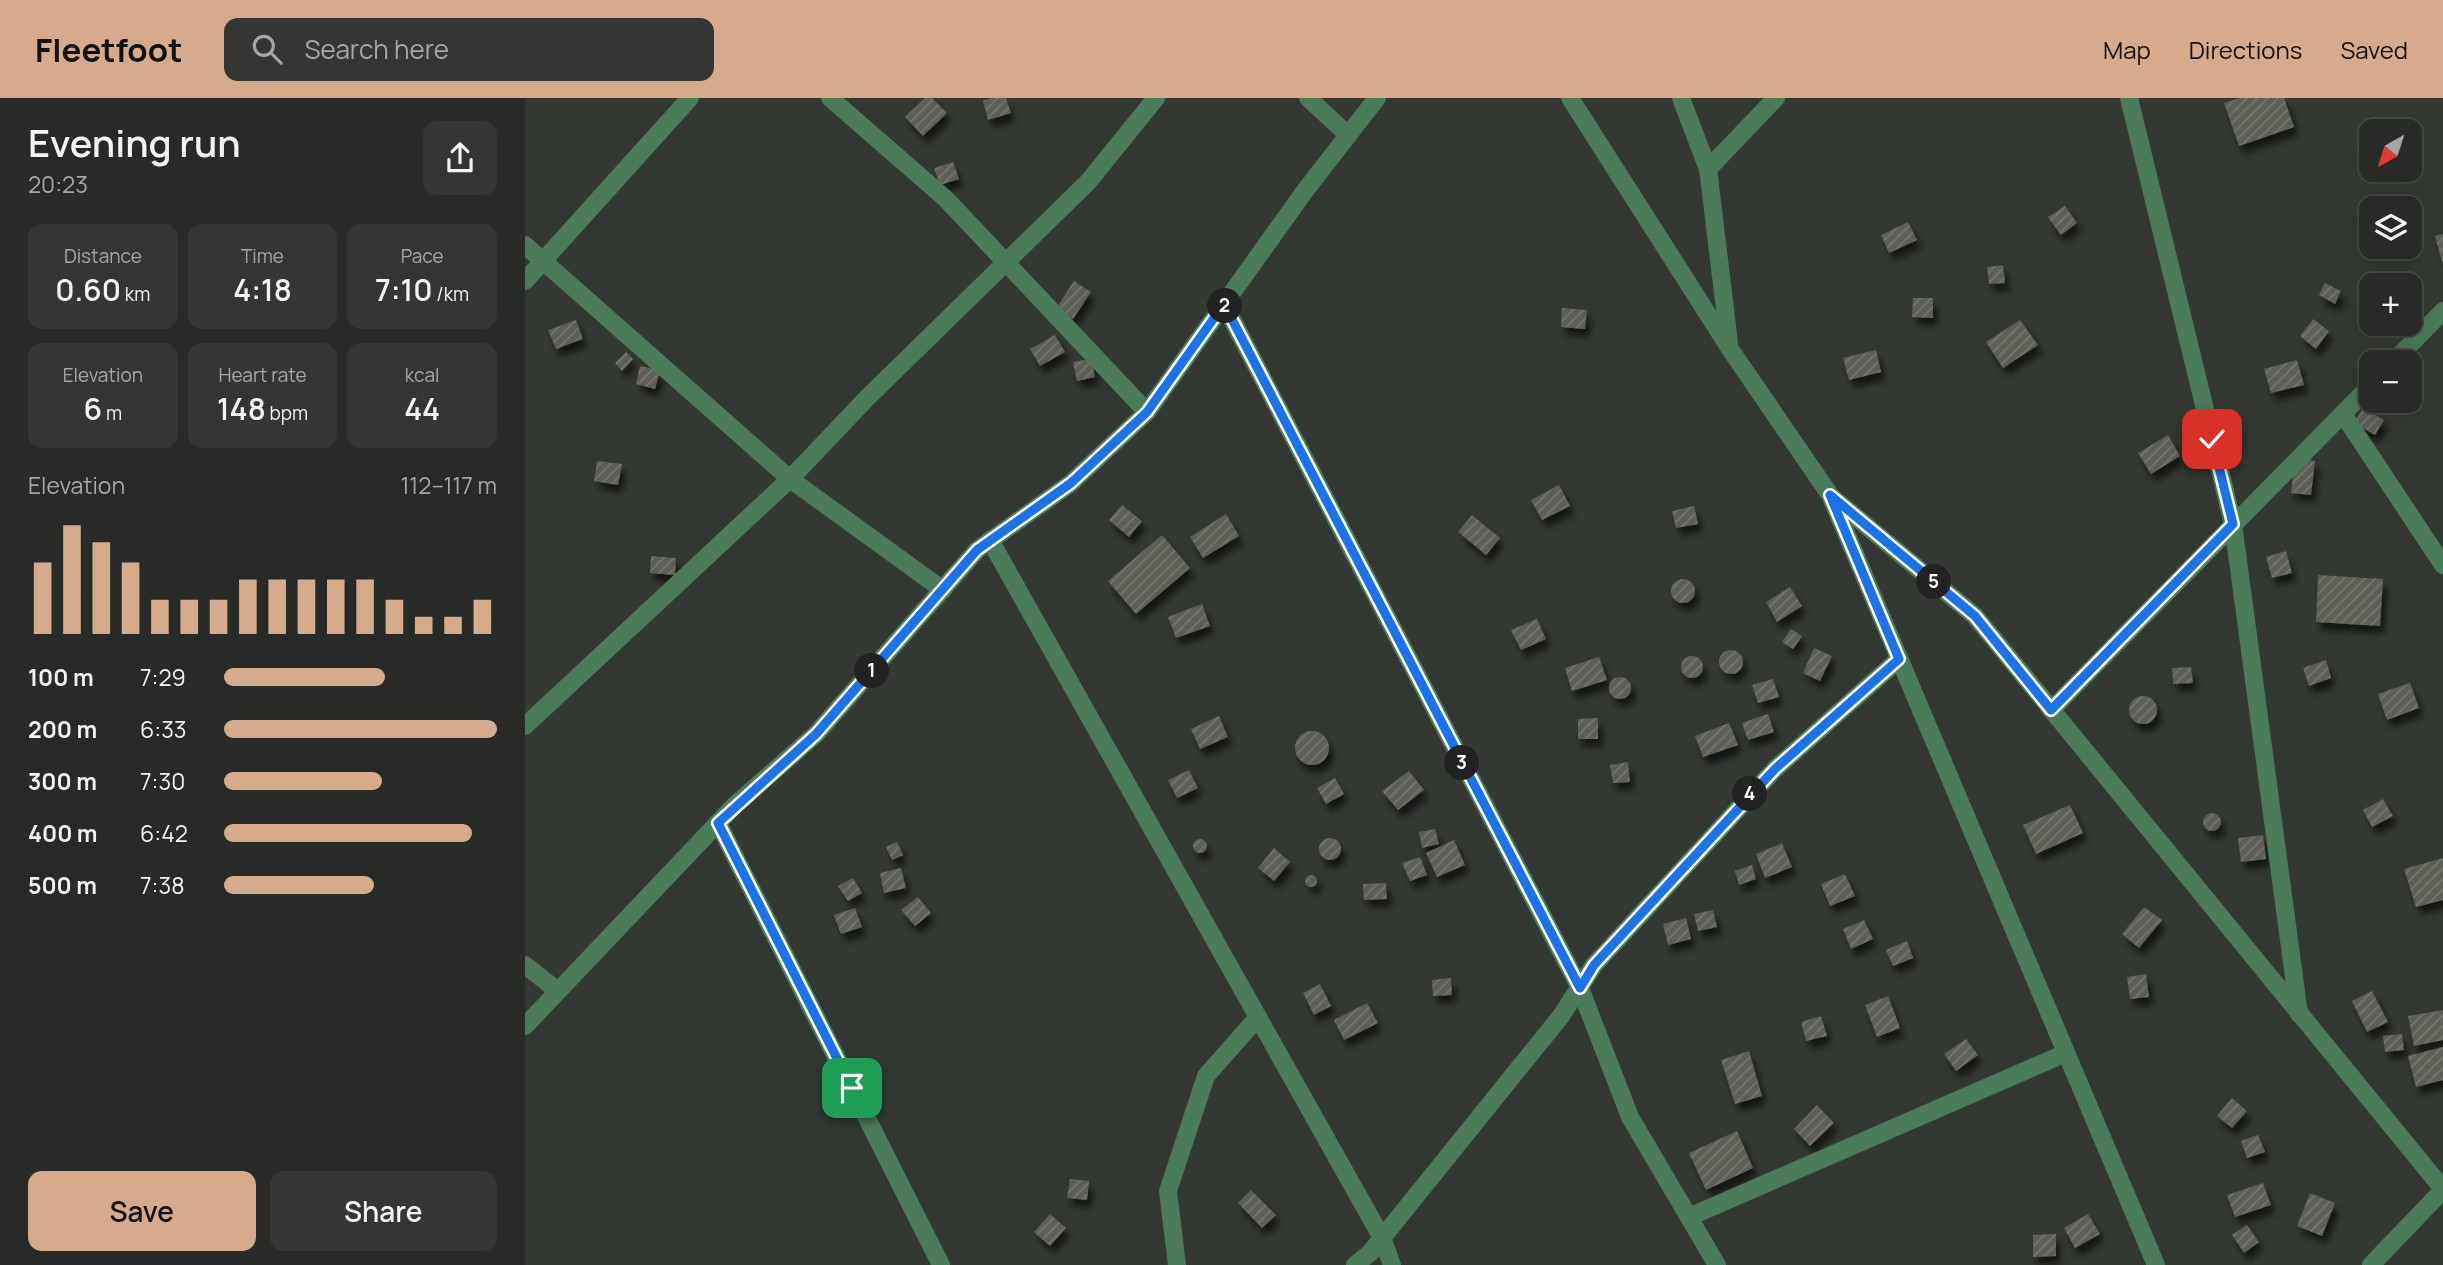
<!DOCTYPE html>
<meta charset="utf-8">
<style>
body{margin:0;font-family:Manrope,sans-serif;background:#333632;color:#f1f3f6;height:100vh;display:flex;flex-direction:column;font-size:26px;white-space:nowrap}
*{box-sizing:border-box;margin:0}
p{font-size:23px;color:#a4a7a7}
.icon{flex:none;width:38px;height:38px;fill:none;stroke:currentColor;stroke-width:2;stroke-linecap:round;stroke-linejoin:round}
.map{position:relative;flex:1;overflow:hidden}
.details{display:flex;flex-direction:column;background:#272a26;width:525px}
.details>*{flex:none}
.needle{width:46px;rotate:219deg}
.tools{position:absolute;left:1834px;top:21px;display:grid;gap:14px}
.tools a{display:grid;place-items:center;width:63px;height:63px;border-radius:14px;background:#272a26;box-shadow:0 7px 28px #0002,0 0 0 2px #434643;font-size:35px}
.pin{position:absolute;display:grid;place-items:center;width:60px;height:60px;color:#fff;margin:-30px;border-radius:14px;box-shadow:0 4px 10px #0006}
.km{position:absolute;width:35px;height:35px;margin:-18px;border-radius:50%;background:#222;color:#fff;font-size:19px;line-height:35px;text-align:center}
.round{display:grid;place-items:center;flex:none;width:74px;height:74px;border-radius:14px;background:#333632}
.overview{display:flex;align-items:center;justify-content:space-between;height:119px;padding:0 28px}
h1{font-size:38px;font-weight:600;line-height:52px}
.figures{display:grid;grid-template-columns:repeat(3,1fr);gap:10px;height:119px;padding:7px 28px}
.figures div{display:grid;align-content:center;border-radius:14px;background:#333632;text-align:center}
.figures b{font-size:30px;font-weight:600}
.figures small{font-size:19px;font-weight:400}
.figures p{font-size:19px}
.chart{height:196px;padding:14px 28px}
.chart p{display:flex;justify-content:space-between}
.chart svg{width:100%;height:126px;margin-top:7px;stroke:#d6ab8b;stroke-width:6}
.cta{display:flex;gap:14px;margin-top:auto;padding:14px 28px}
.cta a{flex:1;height:80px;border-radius:14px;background:#d6ab8b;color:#111;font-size:28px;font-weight:600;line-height:80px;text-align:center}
.cta a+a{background:#333632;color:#f1f3f6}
ul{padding:0 28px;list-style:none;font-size:23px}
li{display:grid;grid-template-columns:112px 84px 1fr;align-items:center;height:52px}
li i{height:18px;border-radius:9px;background:#d6ab8b}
header{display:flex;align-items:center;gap:42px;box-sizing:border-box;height:98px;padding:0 35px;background:#d6ab8b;color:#111}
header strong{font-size:33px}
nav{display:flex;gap:38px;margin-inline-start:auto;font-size:24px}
.search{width:490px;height:63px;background:#333632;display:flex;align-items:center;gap:18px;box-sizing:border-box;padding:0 24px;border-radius:14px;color:#a4a7a7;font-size:26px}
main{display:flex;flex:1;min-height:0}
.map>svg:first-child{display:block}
</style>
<header>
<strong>Fleetfoot</strong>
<div class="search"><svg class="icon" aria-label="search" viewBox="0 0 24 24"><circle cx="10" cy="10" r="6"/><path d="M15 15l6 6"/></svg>Search here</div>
<nav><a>Map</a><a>Directions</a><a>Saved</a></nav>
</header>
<main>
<section class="details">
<div class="overview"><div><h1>Evening run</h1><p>20:23</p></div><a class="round"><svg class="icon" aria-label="share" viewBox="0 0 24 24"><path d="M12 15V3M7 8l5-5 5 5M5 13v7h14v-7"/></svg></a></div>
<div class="figures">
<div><p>Distance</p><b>0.60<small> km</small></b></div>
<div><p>Time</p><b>4:18</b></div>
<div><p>Pace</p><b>7:10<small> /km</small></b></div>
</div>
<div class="figures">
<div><p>Elevation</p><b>6<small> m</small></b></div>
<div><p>Heart rate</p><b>148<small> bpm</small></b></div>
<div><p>kcal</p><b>44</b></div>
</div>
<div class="chart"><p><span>Elevation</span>112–117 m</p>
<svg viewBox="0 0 160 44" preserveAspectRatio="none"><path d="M5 44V19M15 44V6M25 44V12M35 44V19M45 44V32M55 44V32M65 44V32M75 44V25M85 44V25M95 44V25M105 44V25M115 44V25M125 44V32M135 44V38M145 44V38M155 44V32"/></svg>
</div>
<ul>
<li><b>100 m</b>7:29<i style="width:59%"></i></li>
<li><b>200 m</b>6:33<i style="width:100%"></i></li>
<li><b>300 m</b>7:30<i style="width:58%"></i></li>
<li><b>400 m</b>6:42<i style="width:91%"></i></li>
<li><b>500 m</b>7:38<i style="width:55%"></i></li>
</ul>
<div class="cta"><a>Save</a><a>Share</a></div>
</section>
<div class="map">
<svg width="1918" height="1167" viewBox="0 0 1918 1167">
<defs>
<pattern id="building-hatch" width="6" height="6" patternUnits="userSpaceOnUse" patternTransform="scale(1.75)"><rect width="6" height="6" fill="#5d5e57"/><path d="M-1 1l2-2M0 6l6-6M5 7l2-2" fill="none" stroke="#75756f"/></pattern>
<filter id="shadow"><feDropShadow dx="4.5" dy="8" stdDeviation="3.5" flood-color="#0009"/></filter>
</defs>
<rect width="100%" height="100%" fill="#343832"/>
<g fill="url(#building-hatch)" filter="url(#shadow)">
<polygon points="400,0 407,0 422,15 398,38 380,19"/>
<polygon points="466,0 481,0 486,15 463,22 458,3"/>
<polygon points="1715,0 1759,0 1769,29 1714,48 1699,5"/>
<polygon points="428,64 434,81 415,87 409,70"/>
<polygon points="1540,108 1552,125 1536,137 1523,119"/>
<polygon points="1383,124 1392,142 1364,155 1356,137"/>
<polygon points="1918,136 1918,164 1917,164 1910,138"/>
<polygon points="1478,167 1480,185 1464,186 1462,169"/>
<polygon points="549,183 566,194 548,221 532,209"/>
<polygon points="1800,185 1816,193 1810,206 1794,197"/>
<polygon points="1844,188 1846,189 1846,213 1835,208"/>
<polygon points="1388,200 1408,200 1408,220 1387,219"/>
<polygon points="1037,210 1062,212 1060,231 1036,229"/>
<polygon points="1788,221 1804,233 1791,251 1775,238"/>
<polygon points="51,222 58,241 31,251 23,232"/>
<polygon points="1495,222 1513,247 1478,270 1461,244"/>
<polygon points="530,237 540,254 515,268 505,251"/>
<polygon points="1351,252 1356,274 1324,282 1318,260"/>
<polygon points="101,254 108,261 97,273 90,265"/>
<polygon points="566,261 570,279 552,283 548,264"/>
<polygon points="1772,262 1779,287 1746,295 1739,271"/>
<polygon points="115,268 135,272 130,291 111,286"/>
<polygon points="1838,310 1859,322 1850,337 1829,325"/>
<polygon points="1643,337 1655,358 1626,376 1613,355"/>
<polygon points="1770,360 1790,363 1786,397 1766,395"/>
<polygon points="72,363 97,366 93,387 69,383"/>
<polygon points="1034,387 1045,408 1017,422 1006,402"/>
<polygon points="597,407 617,423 604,439 584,422"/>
<polygon points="1169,408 1173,426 1151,430 1147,413"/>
<polygon points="701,416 714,438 678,460 665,439"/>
<polygon points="947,417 975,440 961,457 933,434"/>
<polygon points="637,437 665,470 611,516 583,483"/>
<polygon points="1761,453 1767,475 1747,480 1741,459"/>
<polygon points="126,458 151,460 150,477 125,475"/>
<polygon points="1793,477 1858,481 1855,528 1791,524"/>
<circle cx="1158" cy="493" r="12"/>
<polygon points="1265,489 1277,508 1252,524 1241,504"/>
<polygon points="677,506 685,528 651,540 643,519"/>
<polygon points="1012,521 1021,541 996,552 986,532"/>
<polygon points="1266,531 1277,538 1268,551 1257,544"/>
<polygon points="1289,550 1307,558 1295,583 1278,575"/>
<circle cx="1206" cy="564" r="12"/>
<circle cx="1167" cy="569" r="11"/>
<polygon points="1074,559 1082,582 1047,593 1040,570"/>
<polygon points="1801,562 1806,580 1784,588 1778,570"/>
<polygon points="1666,569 1668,585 1648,586 1647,570"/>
<circle cx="1095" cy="590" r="11"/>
<polygon points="1248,581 1254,599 1233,605 1227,587"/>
<polygon points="1885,585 1894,610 1862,622 1853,596"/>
<circle cx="1618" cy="612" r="14"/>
<polygon points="1243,616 1249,634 1223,642 1217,625"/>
<polygon points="694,618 703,639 675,651 666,631"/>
<polygon points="1073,620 1073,641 1053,641 1053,621"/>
<polygon points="1204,625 1213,647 1178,659 1170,638"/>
<circle cx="787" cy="650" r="17"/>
<polygon points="1103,664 1105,684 1088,685 1085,667"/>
<polygon points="664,672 673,690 652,700 643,682"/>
<polygon points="884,673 899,692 873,712 857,693"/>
<polygon points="810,680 819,696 801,706 792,690"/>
<polygon points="1858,701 1868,718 1847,729 1838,712"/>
<polygon points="1545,707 1558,735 1511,756 1498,727"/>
<circle cx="1687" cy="724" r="9"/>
<polygon points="910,731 914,746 897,750 894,734"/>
<polygon points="1738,737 1741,761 1716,764 1713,740"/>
<circle cx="805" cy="751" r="11"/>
<circle cx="675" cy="748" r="7"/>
<polygon points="929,742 940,767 912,779 901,755"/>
<polygon points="372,744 378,757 367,762 361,749"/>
<polygon points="1257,745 1267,769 1240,780 1231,756"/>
<polygon points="749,750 765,764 749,783 733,770"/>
<polygon points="895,759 902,777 885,783 877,765"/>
<polygon points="1918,760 1918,802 1891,809 1879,771"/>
<polygon points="1227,767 1231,781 1214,787 1210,773"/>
<polygon points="376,770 381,790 359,795 355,775"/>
<polygon points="1320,776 1330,798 1305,808 1296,786"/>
<circle cx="786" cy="783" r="6"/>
<polygon points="328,780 337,795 323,803 313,788"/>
<polygon points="861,785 862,801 839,802 838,786"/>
<polygon points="393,799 406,815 390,828 376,812"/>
<polygon points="1619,809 1637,822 1614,850 1597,836"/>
<polygon points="330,810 337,829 316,836 309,817"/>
<polygon points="1188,812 1192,829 1173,833 1169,816"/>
<polygon points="1161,820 1166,841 1143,847 1138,826"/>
<polygon points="1339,822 1348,841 1326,851 1318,831"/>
<polygon points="1382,843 1388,860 1368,868 1361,852"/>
<polygon points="1621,876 1624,899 1605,901 1602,879"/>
<polygon points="926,880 927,897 908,898 907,882"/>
<polygon points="795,886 806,908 789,917 778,895"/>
<polygon points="1847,893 1863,924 1842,934 1827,903"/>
<polygon points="1363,898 1375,930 1352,939 1340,907"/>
<polygon points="842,905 853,925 819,942 809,922"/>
<polygon points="1918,912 1918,942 1889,948 1883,918"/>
<polygon points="1296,918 1302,938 1281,943 1276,924"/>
<polygon points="1877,936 1879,952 1860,954 1858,938"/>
<polygon points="1441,941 1453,957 1431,973 1419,956"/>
<polygon points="1918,949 1918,982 1891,989 1883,958"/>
<polygon points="1224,953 1237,998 1210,1006 1196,962"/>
<polygon points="1707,1000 1722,1013 1707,1030 1692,1018"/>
<polygon points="1292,1007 1309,1025 1285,1048 1269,1031"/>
<polygon points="1212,1033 1228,1070 1181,1092 1164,1055"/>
<polygon points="1733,1037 1740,1054 1722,1060 1716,1043"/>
<polygon points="545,1081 564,1083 562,1102 542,1100"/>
<polygon points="1738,1085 1746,1107 1710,1119 1702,1097"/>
<polygon points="726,1092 751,1117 737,1130 713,1105"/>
<polygon points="1785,1095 1810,1105 1797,1138 1772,1128"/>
<polygon points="525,1116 541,1130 525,1148 509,1134"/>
<polygon points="1563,1116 1575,1136 1550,1150 1539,1130"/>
<polygon points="1722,1127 1734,1144 1719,1155 1707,1137"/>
<polygon points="1531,1136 1531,1158 1508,1159 1508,1137"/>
</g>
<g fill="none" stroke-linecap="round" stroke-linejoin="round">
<g stroke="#4a7b5a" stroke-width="18">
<polyline points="305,0 421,101 622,314"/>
<polyline points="783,0 822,36"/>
<polyline points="1045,0 1205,251 1305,397 1631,1167"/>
<polyline points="1156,0 1183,71 1204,244"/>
<polyline points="1604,0 1708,426 1774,916"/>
<polyline points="1183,71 1251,0"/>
<polyline points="0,147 265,381 418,492"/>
<polyline points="0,183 165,0"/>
<polyline points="699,206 1055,890 1105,1019 1192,1167"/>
<polyline points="1868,264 1918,213"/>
<polyline points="1818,316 1918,467"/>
<polyline points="1308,400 1450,518 1918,1091"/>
<polyline points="465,442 857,1140 867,1167"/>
<polyline points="1526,612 1846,287"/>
<polyline points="0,628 265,381 342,300 563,84 631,0"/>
<polyline points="193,725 416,1167"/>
<polyline points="0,867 33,893"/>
<polyline points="0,928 210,707 291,636 452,452 546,385 622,314 779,94 852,0"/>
<polyline points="1164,1119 1541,955"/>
<polyline points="652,1167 643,1093 681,978 733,919"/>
<polyline points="830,1167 845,1155 1036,918 1069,867 1250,671 1374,561"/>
<polyline points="1846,1167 1918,1092"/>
</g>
</g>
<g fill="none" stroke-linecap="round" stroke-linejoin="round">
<g stroke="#fff" stroke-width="14">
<polyline id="route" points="327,990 193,725 291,636 452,452 546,385 622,314 699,206 1055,890 1069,867 1250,671 1374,561 1305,397 1450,518 1526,612 1708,426 1687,341"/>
</g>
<use href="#route" stroke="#1a73e8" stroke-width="9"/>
</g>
</svg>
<div class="tools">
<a><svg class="needle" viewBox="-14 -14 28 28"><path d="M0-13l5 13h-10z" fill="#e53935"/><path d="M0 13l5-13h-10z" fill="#a4a7a7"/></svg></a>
<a><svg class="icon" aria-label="layers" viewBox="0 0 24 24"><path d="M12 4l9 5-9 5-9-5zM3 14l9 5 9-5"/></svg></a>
<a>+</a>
<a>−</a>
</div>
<div class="pin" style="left:327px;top:990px;background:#1e9e55"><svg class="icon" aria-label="arrive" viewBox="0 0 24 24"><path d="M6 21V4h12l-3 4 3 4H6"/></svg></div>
<div class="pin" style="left:1687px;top:341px;background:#d93025"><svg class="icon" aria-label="check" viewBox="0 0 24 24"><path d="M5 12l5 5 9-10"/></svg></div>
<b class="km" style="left:347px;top:573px">1</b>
<b class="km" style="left:700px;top:208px">2</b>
<b class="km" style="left:937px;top:665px">3</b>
<b class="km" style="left:1225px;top:696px">4</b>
<b class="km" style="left:1409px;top:484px">5</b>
</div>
</main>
